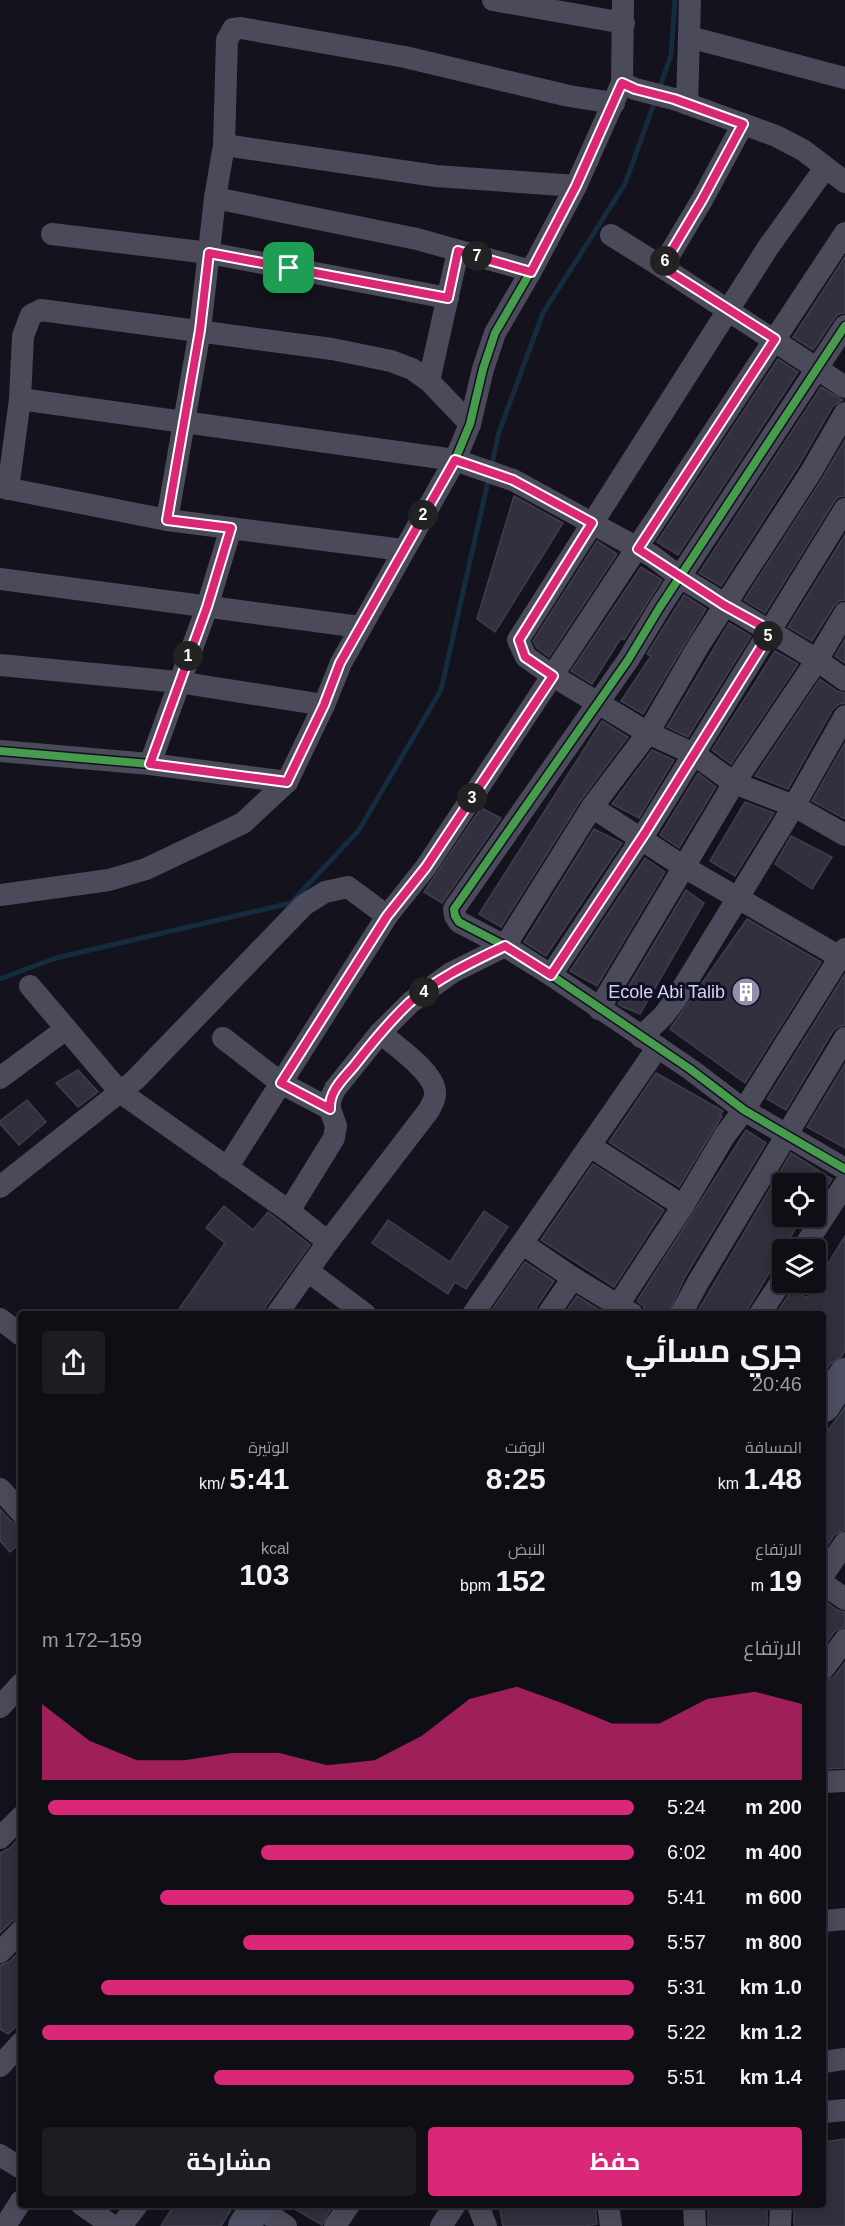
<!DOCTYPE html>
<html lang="ar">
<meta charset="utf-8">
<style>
body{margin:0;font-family:Arial,Cairo,sans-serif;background:#1d1c22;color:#f1f3f6;direction:rtl;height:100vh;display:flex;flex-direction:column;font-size:22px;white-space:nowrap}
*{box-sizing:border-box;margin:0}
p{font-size:20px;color:#9b9ca0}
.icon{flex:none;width:33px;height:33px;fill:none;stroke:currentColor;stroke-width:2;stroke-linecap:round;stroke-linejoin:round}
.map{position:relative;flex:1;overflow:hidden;direction:ltr}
.details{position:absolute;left:18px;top:1311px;width:808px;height:897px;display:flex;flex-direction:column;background:#0f0e15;border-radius:6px;box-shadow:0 3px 15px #0003,0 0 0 2px #2f2e34;direction:rtl}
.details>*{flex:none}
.controls{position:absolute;left:772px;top:1173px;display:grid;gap:12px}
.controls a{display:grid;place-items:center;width:54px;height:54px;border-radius:6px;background:#0f0e15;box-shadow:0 3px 15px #0003,0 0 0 2px #2f2e34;font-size:30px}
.pin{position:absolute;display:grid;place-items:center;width:51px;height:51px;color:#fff;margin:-26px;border-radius:12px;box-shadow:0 3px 9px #0006}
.km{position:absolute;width:30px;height:30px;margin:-15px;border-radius:50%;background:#222;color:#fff;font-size:16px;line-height:30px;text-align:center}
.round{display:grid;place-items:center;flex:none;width:63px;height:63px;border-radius:6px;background:#1d1c22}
.summary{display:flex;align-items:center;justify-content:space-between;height:102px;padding:0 24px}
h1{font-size:33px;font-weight:700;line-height:45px}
.stats{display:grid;grid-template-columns:repeat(3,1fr);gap:9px;height:102px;padding:6px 24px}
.stats div{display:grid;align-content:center}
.stats b{font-size:30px;font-weight:700}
.stats small{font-size:16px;font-weight:400}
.stats p{font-size:16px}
.chart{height:168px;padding:12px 24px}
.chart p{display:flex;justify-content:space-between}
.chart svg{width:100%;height:108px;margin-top:6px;fill:#db2777;opacity:.7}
.cta{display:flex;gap:12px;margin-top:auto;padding:12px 24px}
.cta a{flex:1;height:69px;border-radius:6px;background:#db2777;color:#fff;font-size:24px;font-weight:700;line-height:69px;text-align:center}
.cta a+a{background:#1d1c22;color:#f1f3f6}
ul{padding:0 24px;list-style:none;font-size:20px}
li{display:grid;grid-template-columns:96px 72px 1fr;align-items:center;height:45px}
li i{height:15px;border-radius:8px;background:#db2777}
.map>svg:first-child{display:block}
</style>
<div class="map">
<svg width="845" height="2226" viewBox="0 0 845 2226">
<rect width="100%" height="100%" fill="#14121c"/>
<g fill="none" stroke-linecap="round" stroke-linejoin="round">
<g stroke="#152b3f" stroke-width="5">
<polyline points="659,90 671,55 675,0"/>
<polyline points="491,468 499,432 543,313 625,184 655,101"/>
<polyline points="0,979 56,958 291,903 359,830 441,690 489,477"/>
</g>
</g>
<g fill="#32303e" stroke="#3f3e4f" stroke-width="1.5">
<polygon points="845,257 845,313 838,314 834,319 813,350 793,337"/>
<polygon points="778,359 798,372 678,555 657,542"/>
<polygon points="821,387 843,400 833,406 799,465 721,586 699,573"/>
<polygon points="845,440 845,496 838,497 834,502 765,613 744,600 822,479"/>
<polygon points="514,496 563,523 495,632 477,619"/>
<polygon points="845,535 845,600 839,601 834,606 812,641 788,627"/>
<polygon points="597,541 617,554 549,657 537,648 533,641"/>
<polygon points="641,567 662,580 624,640 621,638 592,684 571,671"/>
<polygon points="684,595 706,609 643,714 621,701 651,656 647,654"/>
<polygon points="729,623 751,636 688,737 667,727"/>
<polygon points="845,639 845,663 835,656"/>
<polygon points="775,651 798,664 731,764 712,750"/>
<polygon points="820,679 837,691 845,693 845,703 839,704 833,709 788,789 755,776"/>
<polygon points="602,721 628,737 581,800 501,927 479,914"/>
<polygon points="845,743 845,819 812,801"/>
<polygon points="652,750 674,760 639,818 612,804"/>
<polygon points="698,773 716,787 679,848 660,835"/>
<polygon points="745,802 774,813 735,876 710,861"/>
<polygon points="481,808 501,818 442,903 424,892"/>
<polygon points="594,829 622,843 546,956 524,942"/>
<polygon points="791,836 832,857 812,889 775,864"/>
<polygon points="645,858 665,872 597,986 570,971"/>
<polygon points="686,890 704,903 640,1014 621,1006 618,1004"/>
<polygon points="747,919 821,962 745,1083 670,1029"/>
<polygon points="845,974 845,1025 838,1027 833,1031 786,1110 767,1099"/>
<polygon points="845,1064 845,1148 807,1127"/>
<polygon points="78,1070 98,1092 78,1107 56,1083"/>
<polygon points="656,1073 723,1111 720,1115 722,1116 679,1187 609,1142"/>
<polygon points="27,1100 46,1122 19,1145 0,1124 0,1121"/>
<polygon points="746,1130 766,1143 685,1277 668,1314 645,1314 644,1307 637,1301"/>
<polygon points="791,1153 832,1179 829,1184 783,1184 783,1216 803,1216 749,1307 747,1314 696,1314"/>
<polygon points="593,1164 664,1210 614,1287 541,1240"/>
<polygon points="224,1206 253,1230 268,1212 310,1245 266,1306 264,1314 186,1314 179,1309 225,1243 206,1228"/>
<polygon points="484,1211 508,1227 466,1289 455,1282 448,1294 372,1243 388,1220 450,1262"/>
<polygon points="845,1236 845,1351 841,1357 830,1364 824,1374 824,1314 776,1314 792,1290 807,1298"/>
<polygon points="525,1262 554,1281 537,1306 535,1314 489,1314"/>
<polygon points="577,1296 606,1314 564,1314"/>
<polygon points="845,1407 845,1530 834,1535 824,1551 824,1436"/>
<polygon points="0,1509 11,1521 21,1525 21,1542 10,1552 0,1541"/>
<polygon points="824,1600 837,1610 845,1612 845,1627 835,1631 824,1646"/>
<polygon points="845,1662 845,1768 824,1769 824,1681 834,1677"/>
<polygon points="21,1836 21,1918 12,1921 0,1933 0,1853 10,1848"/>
<polygon points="21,1950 21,2022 8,2034 0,2029 0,1965 9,1962"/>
<polygon points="845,2139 845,2226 794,2226 794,2205 824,2205 824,2142"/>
<polygon points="174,2205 234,2205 221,2226 161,2226"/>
<polygon points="288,2205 333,2205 322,2225"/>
<polygon points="499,2205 595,2205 597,2224 586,2226 503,2226"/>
<rect x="708" y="2205" width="59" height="21"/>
</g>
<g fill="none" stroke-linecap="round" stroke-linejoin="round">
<g stroke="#4a4a5b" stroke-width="22">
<polyline points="493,0 624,23"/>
<polyline points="623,0 622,83 635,89 674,99 776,136 803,150 845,182"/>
<polyline points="689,37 845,78"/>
<polyline points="687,104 690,0"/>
<polyline points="224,145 436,176 576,186"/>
<polyline points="825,168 769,246 518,640 526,657 553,676 648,733 694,754 734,783 794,806 845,835"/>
<polyline points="215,198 417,239 531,271"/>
<polyline points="52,234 209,253 448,298"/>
<polyline points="611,235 662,267 845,387"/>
<polyline points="662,267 702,200 743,124"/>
<polyline points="845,326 660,607 628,660 454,909 455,916 459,922 505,946 551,975 690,1069 744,1110 845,1169"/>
<polyline points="429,381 458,251"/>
<polyline points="20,399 455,460 513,480 652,556 680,577 817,660 845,680"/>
<polyline points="0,487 167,520 403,550"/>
<polyline points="8,489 20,399 23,336 31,315 41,310 332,349 391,361 412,369 429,381 470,424"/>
<polyline points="167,520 200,330 215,198 224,145 227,40 233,29 241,28 405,57 569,96 614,103"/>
<polyline points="0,579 360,627"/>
<polyline points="0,665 178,682 324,705"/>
<polyline points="0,751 150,764 287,782 324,705 341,663 455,460 470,424 483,369 495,333 531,271 576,186 622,83"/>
<polyline points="150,764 207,607 231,528"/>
<polyline points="592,807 684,867 840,957"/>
<polyline points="0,895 109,880 146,869 243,823 287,782"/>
<polyline points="551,975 645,833 845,509"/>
<polyline points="30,986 120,1092 289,1211 328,1242"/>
<polyline points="599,1009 734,783 817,660 845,613"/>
<polyline points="641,1037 663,1016 676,999 794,806 845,716"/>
<polyline points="223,1038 281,1083 330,1109"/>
<polyline points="0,1078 66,1029"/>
<polyline points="590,1146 683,1206"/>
<polyline points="227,1168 387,916 426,867 845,233"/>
<polyline points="0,1187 135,1080 304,905 325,892 348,887 387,916"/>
<polyline points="289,1211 334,1138 336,1126 330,1109 330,1100 335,1089 380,1033 411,1002 451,973 505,946 592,807 648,733 699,645 811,472 845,413"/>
<polyline points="523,1244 573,1278 632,1314"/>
<polyline points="802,1250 845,1184"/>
<polyline points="308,1271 365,1314"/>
<polyline points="618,1305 683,1206 725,1135 744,1110 845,949"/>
<path d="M277 1314 328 1242 429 1110C432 1104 436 1097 435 1092 434 1072 395 1045 380 1033"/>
<polyline points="473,1314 658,1047"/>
<polyline points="548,1314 573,1278"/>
<polyline points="681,1314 697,1284 845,1038"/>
<polyline points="760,1314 783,1279"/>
<polyline points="0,1319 21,1335"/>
<polyline points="0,1489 21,1512"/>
<polyline points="824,1574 845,1543"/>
<polyline points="824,1584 845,1599"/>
<polyline points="824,1668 845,1640"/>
<polyline points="0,1707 21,1684"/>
<polyline points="824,1782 845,1781"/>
<polyline points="0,1838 21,1817"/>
<polyline points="824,1921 845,1919"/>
<polyline points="0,1952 21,1931"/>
<polyline points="824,2062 845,2059"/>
<polyline points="0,2066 21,2043"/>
<polyline points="824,2112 845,2110"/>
<polyline points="0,2155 21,2168"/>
<polyline points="82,2205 113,2226"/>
<polyline points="255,2205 286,2226"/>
<polyline points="478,2205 486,2226"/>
<polyline points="608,2205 611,2226"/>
<polyline points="694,2205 695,2226"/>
<polyline points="5,2226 21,2201"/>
<polyline points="121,2226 137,2205"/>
<polyline points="335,2226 349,2205"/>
<polyline points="441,2226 455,2205"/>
<polyline points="780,2226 781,2205"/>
</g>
<g stroke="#4c4e62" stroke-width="32">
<polyline points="824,1406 845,1374"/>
<polyline points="244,2226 258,2205"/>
</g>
<g stroke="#100f1f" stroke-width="11">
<g id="cycleway">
<polyline points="845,326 660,607 628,660 454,909 455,916 459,922 505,946 551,975 690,1069 744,1110 845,1169"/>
<polyline points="0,751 150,764 287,782 324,705 341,663 455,460 470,424 483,369 495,333 531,271 576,186 622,83"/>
</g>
</g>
<use href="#cycleway" stroke="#469c4c" stroke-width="8"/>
</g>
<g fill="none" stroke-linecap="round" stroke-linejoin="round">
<g stroke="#fff" stroke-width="12">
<path id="route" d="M622 83 635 89 674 99 743 124 702 200 662 267 775 339 638 549 724 605 771 631 645 833 551 975 505 946C472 962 437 978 409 1003 389 1022 371 1044 354 1066 343 1079 329 1091 330 1109L281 1083 387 916 426 867 553 676 525 657 519 640 592 523 513 480 455 460 340 663 324 705 287 782 150 764 207 607 231 528 167 520 200 330 209 253 448 298 458 251 531 272 576 186Z"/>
</g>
<use href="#route" stroke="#db2777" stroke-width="8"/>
</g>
<defs>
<g id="building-disc" transform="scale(1.5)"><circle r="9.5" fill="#908fac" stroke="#100f1f"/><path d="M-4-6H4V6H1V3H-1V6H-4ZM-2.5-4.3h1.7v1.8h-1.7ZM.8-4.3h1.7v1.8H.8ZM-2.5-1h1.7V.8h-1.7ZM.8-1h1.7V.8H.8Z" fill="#fff"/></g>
</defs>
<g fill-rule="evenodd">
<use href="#building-disc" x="746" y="992"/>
</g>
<g text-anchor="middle" stroke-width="6" stroke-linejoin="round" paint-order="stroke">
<g font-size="18" fill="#d2d3fa" stroke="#100f1f" text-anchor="end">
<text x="725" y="998">Ecole Abi Talib</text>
</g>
</g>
</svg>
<div class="controls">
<a><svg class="icon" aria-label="locate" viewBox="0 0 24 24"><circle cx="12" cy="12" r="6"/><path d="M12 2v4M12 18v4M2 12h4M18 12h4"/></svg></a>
<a><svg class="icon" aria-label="layers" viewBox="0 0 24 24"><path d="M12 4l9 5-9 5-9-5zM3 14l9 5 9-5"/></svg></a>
</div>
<div class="pin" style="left:289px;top:268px;background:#1e9e55"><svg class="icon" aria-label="arrive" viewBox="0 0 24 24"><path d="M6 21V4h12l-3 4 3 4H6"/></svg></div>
<b class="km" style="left:188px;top:656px">1</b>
<b class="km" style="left:423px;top:515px">2</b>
<b class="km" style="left:472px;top:798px">3</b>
<b class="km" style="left:424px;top:992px">4</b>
<b class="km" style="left:768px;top:636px">5</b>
<b class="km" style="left:665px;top:261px">6</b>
<b class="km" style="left:477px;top:256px">7</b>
<section class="details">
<div class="summary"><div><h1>جري مسائي</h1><p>20:46</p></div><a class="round"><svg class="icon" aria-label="share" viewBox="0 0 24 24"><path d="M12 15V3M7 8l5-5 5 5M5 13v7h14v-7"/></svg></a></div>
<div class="stats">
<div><p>المسافة</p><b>1.48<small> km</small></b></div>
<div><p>الوقت</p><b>8:25</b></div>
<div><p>الوتيرة</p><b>5:41<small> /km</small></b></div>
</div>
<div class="stats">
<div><p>الارتفاع</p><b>19<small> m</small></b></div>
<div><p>النبض</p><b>152<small> bpm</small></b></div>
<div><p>kcal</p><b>103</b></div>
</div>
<div class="chart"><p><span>الارتفاع</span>159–172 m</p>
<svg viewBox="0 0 160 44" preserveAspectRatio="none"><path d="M0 44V13L10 28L20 36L30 36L40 33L50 33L60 38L70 36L80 26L90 11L100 6L110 13L120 21L130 21L140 11L150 8L160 13V44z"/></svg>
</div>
<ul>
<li><b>200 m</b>5:24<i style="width:99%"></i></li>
<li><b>400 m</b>6:02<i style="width:63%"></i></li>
<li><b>600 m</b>5:41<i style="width:80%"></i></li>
<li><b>800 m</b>5:57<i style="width:66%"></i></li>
<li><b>1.0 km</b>5:31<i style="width:90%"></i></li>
<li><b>1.2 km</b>5:22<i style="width:100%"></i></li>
<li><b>1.4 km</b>5:51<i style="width:71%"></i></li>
</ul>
<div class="cta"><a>حفظ</a><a>مشاركة</a></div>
</section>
</div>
